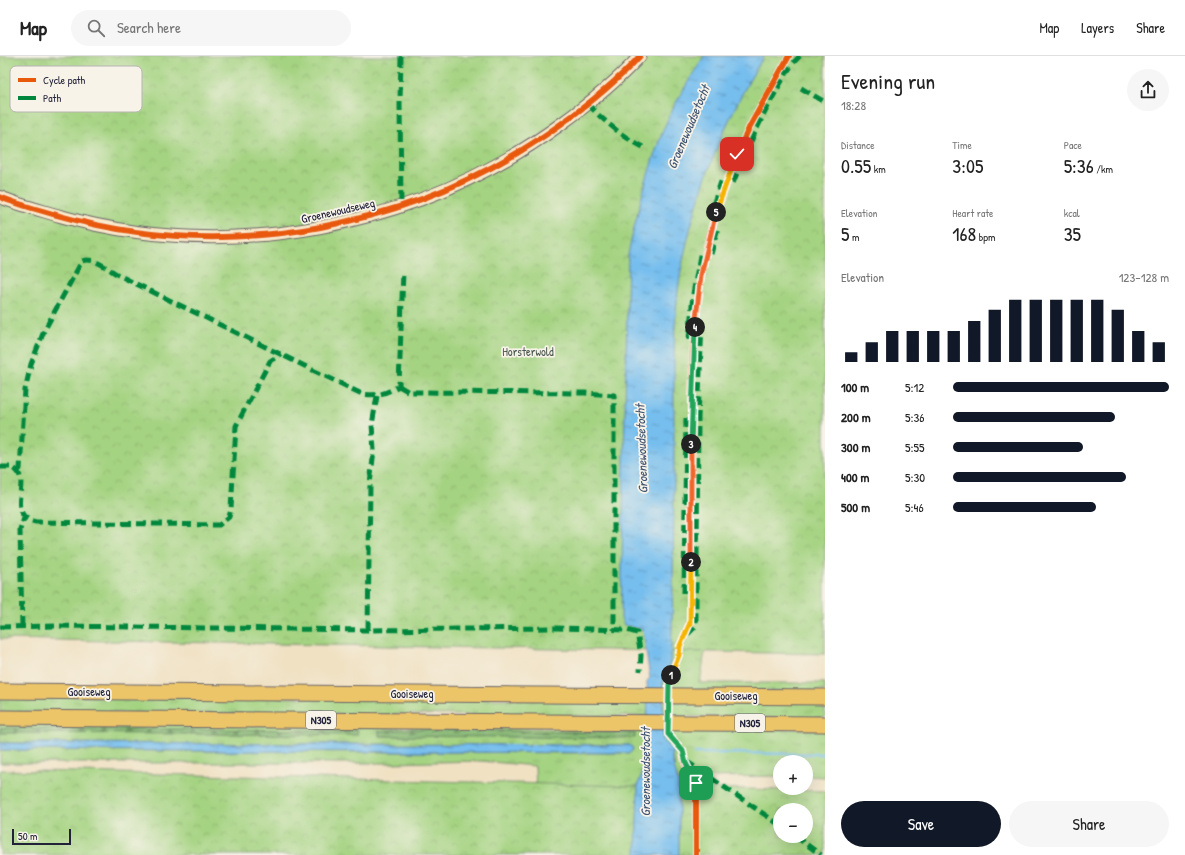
<!DOCTYPE html>
<meta charset="utf-8">
<style>
body{margin:0;font-family:"Patrick Hand",sans-serif;background:#f6f6f6;color:#222;height:100vh;display:flex;flex-direction:column;font-size:15px;white-space:nowrap}
*{box-sizing:border-box;margin:0}
p{font-size:13px;color:#767676}
.icon{flex:none;width:22px;height:22px;fill:none;stroke:currentColor;stroke-width:2;stroke-linecap:round;stroke-linejoin:round}
.map{position:relative;flex:1;overflow:hidden}
.sheet{display:flex;flex-direction:column;background:#fff;width:360px}
.sheet>*{flex:none}
.tools{position:absolute;left:773px;top:699px;display:grid;gap:8px}
.tools a{display:grid;place-items:center;width:40px;height:40px;border-radius:50%;background:#fff;box-shadow:0 4px 16px #0002;font-size:20px}
.scale{position:absolute;left:12px;bottom:10px;width:59px;box-sizing:border-box;padding-left:4px;border:2px solid #22223b;border-top:0;font-size:11px;line-height:14px;white-space:nowrap;color:#22223b;-webkit-text-stroke:3px #f7f3e8;paint-order:stroke}
.pin{position:absolute;display:grid;place-items:center;width:34px;height:34px;color:#fff;margin:-17px;border-radius:8px;box-shadow:0 2px 6px #0006}
.km{position:absolute;width:20px;height:20px;margin:-10px;border-radius:50%;background:#222;color:#fff;font-size:11px;line-height:20px;text-align:center}
.round{display:grid;place-items:center;flex:none;width:42px;height:42px;border-radius:21px;background:#f6f6f6}
.head{display:flex;align-items:center;justify-content:space-between;height:68px;padding:0 16px}
h1{font-size:22px;font-weight:600;line-height:30px}
.stats{display:grid;grid-template-columns:repeat(3,1fr);gap:6px;height:68px;padding:4px 16px}
.stats div{display:grid;align-content:center}
.stats b{font-size:20px;font-weight:600}
.stats small{font-size:11px;font-weight:400}
.stats p{font-size:11px}
.chart{height:112px;padding:8px 16px}
.chart p{display:flex;justify-content:space-between}
.chart svg{width:100%;height:72px;margin-top:4px;stroke:#111827;stroke-width:6}
.action{display:flex;gap:8px;margin-top:auto;padding:8px 16px}
.action a{flex:1;height:46px;border-radius:24px;background:#111827;color:#fff;font-size:16px;font-weight:600;line-height:46px;text-align:center}
.action a+a{background:#f6f6f6;color:#222}
ul{padding:0 16px;list-style:none;font-size:13px}
li{display:grid;grid-template-columns:64px 48px 1fr;align-items:center;height:30px}
li i{height:10px;border-radius:5px;background:#111827}
header{display:flex;align-items:center;gap:24px;box-sizing:border-box;height:56px;padding:0 20px;background:#fff;border-bottom:1px solid #e0e0e0}
header strong{font-size:19px}
nav{display:flex;gap:22px;margin-inline-start:auto;font-size:14px}
.search{width:280px;height:36px;background:#f6f6f6;display:flex;align-items:center;gap:10px;box-sizing:border-box;padding:0 14px;border-radius:22px;color:#767676;font-size:15px}
main{display:flex;flex:1;min-height:0}
.map>svg:first-child{display:block}
</style>
<header>
<strong>Map</strong>
<div class="search"><svg class="icon" aria-label="search" viewBox="0 0 24 24"><circle cx="10" cy="10" r="6"/><path d="M15 15l6 6"/></svg>Search here</div>
<nav><a>Map</a><a>Layers</a><a>Share</a></nav>
</header>
<main>
<div class="map">
<svg width="825" height="799" viewBox="0 0 825 799">
<defs>
<pattern id="grass-tufts" width="24" height="20" patternUnits="userSpaceOnUse"><rect width="24" height="20" fill="#a4d381"/><path d="M3 7l-1-3M5 7V3M7 7l1-3M15 17l-1-3M17 17v-4M19 17l1-3" fill="none" stroke="#8db570"/></pattern>
<pattern id="forest-firs" width="22" height="20" patternUnits="userSpaceOnUse"><rect width="22" height="20" fill="#83b56f"/><path d="M5 1l3.5 6h-7zM16 11l3.5 6h-7z" fill="#6b935c"/></pattern>
<pattern id="park-crowns" width="20" height="18" patternUnits="userSpaceOnUse"><rect width="20" height="18" fill="#a4d381"/><path d="M2 6a3 3 0 1 1 6 0M12 15a3 3 0 1 1 6 0" fill="none" stroke="#8db570"/></pattern>
<pattern id="water-ripples" width="26" height="14" patternUnits="userSpaceOnUse"><rect width="26" height="14" fill="#76beee"/><path d="M2 4q2-2 4 0t4 0M15 11q2-2 4 0t4 0" fill="none" stroke="#609ac2"/></pattern>
</defs>
<rect width="100%" height="100%" fill="#f7f3e8"/>
<filter id="ink" filterUnits="userSpaceOnUse"><feTurbulence type="fractalNoise" baseFrequency=".025" numOctaves="2"/><feDisplacementMap in="SourceGraphic" scale="8" xChannelSelector="R" yChannelSelector="G"/><feConvolveMatrix kernelMatrix="1 2 1 2 8 2 1 2 1" color-interpolation-filters="sRGB"/></filter>
<filter id="wash" filterUnits="userSpaceOnUse"><feTurbulence type="fractalNoise" baseFrequency=".012" numOctaves="4" result="noise"/><feDisplacementMap in="SourceGraphic" scale="16" xChannelSelector="R" yChannelSelector="G"/><feGaussianBlur stdDeviation="0.9" result="paint"/><feColorMatrix in="noise" values="0 0 0 0 0 0 0 0 0 0 0 0 0 0 0 0 0 1.4 0 .05"/><feComposite in="paint" operator="in"/></filter>
<g filter="url(#wash)">
<rect width="100%" height="100%" fill="#f0e1c3"/>
<g fill="url(#grass-tufts)" stroke="#637a5e" fill-rule="evenodd">
<polygon points="672,574 705,595 700,627 825,627 825,635 663,634 663,619 666,615"/>
<polygon points="0,640 648,644 647,660 0,656"/>
<polygon points="663,645 825,645 825,662 663,660"/>
<path d="M0 667 339 670C367 672 393 673 420 670L646 674 643 718 638 728 637 747 538 787 535 710 481 705 389 707H0V694L630 697 633 693 630 689 0 687ZM413 673 635 677V678L379 680V675Z"/>
<polygon points="704,673 825,673 825,721 806,720 806,706 780,706 780,720 704,721 679,799 674,707 672,704 672,694 663,684 663,674"/>
</g>
<g fill="url(#forest-firs)" stroke="#526c55">
<polygon points="0,672 358,674 357,679 0,677"/>
<polygon points="413,673 629,677 635,677 635,682 379,680 379,675"/>
</g>
<g fill="url(#park-crowns)" stroke="#637a5e" fill-rule="evenodd">
<polygon points="0,0 825,0 825,598 0,583"/>
<path d="M0 714 825 735V799H0ZM780 754H806V780H780Z"/>
</g>
<g fill="url(#water-ripples)" stroke="#4c7094">
<path d="M704 0H764C723 65 695 140 681 215 673 260 674 306 674 351 674 425 674 500 672 574L670 608 663 619V684L672 694V704L679 728V799H636L638 728C649 705 648 651 647 625L650 622 643 574 624 569 621 562 628 199C637 156 648 113 664 72 674 47 690 23 704 0Z"/>
<polygon points="0,687 630,689 633,693 630,697 0,694"/>
</g>
<g fill="none" stroke-linecap="round" stroke-linejoin="round">
<polyline stroke="#76beee" stroke-width="2.5" points="695,697 825,698"/>
</g>
</g>
<g filter="url(#ink)">
<g fill="none" stroke-linecap="round" stroke-linejoin="round">
<g stroke="#6a656b" stroke-width="14">
<path id="secondary" d="M0 141C19 149 40 154 60 160 230 208 418 172 561 68 589 48 616 26 640 0"/>
</g>
<g stroke="#6a656b" stroke-width="17">
<g id="highway">
<polyline points="0,635 825,641"/>
<polyline points="0,662 825,668"/>
</g>
</g>
<use href="#secondary" stroke="#f8e8c3" stroke-width="12"/>
<use href="#highway" stroke="#edc569" stroke-width="15"/>
<g stroke="#00873e" stroke-width="5" stroke-dasharray="10 5" stroke-linecap="butt">
<polyline points="401,0 400,46 401,150"/>
<polyline points="801,32 825,46"/>
<path d="M588 48C603 65 627 84 647 93"/>
<path d="M733 127C745 97 758 69 773 41 781 27 788 11 800 0"/>
<polyline points="713,149 722,123"/>
<polyline points="711,198 718,171"/>
<polyline points="689,283 693,238 701,194"/>
<polyline points="399,330 409,336 585,337 614,339 614,574"/>
<polyline points="377,340 372,369 374,394 370,428 368,574 558,572 627,574 637,577 641,599 640,615"/>
<path d="M0 411H12C35 423 2 458 36 466L219 469 229 461 231 453 236 370 270 305 281 298"/>
<path d="M17 415 20 413 25 334 31 308 44 275 82 205C93 200 108 213 118 219L362 338C379 340 384 338 399 330L403 215"/>
<polyline points="697,501 698,362 702,267"/>
<polyline points="684,537 686,361"/>
<polyline points="0,571 56,570 368,574"/>
<polyline points="22,571 20,474 24,462"/>
<polyline points="688,578 696,570 696,515"/>
<polyline points="686,705 780,769"/>
<polyline points="795,780 821,799"/>
</g>
<g stroke="#f7f3e8" stroke-width="8">
<g id="cycleway">
<path d="M0 141C19 149 40 154 60 160 230 208 418 172 561 68 589 48 616 26 640 0"/>
<polyline points="696,799 696,727 685,707 683,695 668,678 669,623 679,599 680,590 690,567 692,347 693,294 701,219 709,181 718,151 737,98 750,70 789,0"/>
</g>
</g>
<use href="#cycleway" stroke="#e8590c" stroke-width="6"/>
</g>
</g>
<g fill="none" stroke-linecap="round" stroke-linejoin="round" filter="url(#ink)">
<g stroke="#fff" stroke-width="8">
<polyline id="split-1" points="671,619 669,628 668,678 683,695 686,707 696,727"/>
</g>
<g stroke="#fff" stroke-width="8">
<polyline id="split-2" points="671,619 679,599 680,590 690,567 691,506"/>
</g>
<g stroke="#fff" stroke-width="8">
<polyline id="split-3" points="691,506 691,388"/>
</g>
<g stroke="#fff" stroke-width="8">
<polyline id="split-4" points="691,388 695,271"/>
</g>
<g stroke="#fff" stroke-width="8">
<polyline id="split-5" points="695,271 701,219 716,156"/>
</g>
<g stroke="#fff" stroke-width="8">
<polyline id="split-6" points="716,156 737,98"/>
</g>
<use href="#split-1" stroke="#22a559" stroke-width="5"/>
<use href="#split-2" stroke="#f5b400" stroke-width="5"/>
<use href="#split-3" stroke="#f0652b" stroke-width="5"/>
<use href="#split-4" stroke="#22a559" stroke-width="5"/>
<use href="#split-5" stroke="#f0652b" stroke-width="5"/>
<use href="#split-6" stroke="#f5b400" stroke-width="5"/>
</g>
<g text-anchor="middle" stroke-width="3.5" stroke-linejoin="round" paint-order="stroke">
<g fill="#f7f3e8" stroke="#62616f" stroke-width="1">
<rect x="306" y="655" width="30" height="18" rx="3"/>
<rect x="735" y="658" width="30" height="18" rx="3"/>
</g>
<g font-size="11" font-weight="bold" fill="#22223b">
<text x="321" y="668">N305</text>
<text x="750" y="671">N305</text>
</g>
<g font-size="12" fill="#22223b" stroke="#f7f3e8">
<text transform="translate(338 155) rotate(-13)" y="4">Groenewoudseweg</text>
<text x="89" y="640">Gooiseweg</text>
<text x="412" y="642">Gooiseweg</text>
<text x="736" y="644">Gooiseweg</text>
</g>
<g font-size="12" fill="#495750" stroke="#f7f3e8">
<text x="528" y="300">Horsterwold</text>
</g>
<g font-size="13" font-style="italic" fill="#3b5171" stroke="#f7f3e8">
<text transform="translate(688 71) rotate(-67)" y="5">Groenewoudsetocht</text>
<text transform="translate(641 393) rotate(-92)" y="5">Groenewoudsetocht</text>
<text transform="translate(645 716) rotate(-90)" y="5">Groenewoudsetocht</text>
</g>
</g>
<rect x="10" y="10" width="132" height="46" rx="6" fill="#f7f3e8" stroke="#b7b4b4" stroke-width="1"/>
<rect x="18" y="22" width="18" height="4" fill="#e8590c"/>
<rect x="18" y="40" width="18" height="4" fill="#00873e"/>
<g font-size="11" fill="#22223b">
<text x="43" y="28">Cycle path</text>
<text x="43" y="46">Path</text>
</g>
</svg>
<div class="tools">
<a>+</a>
<a>−</a>
</div>
<div class="scale">50 m</div>
<div class="pin" style="left:696px;top:727px;background:#1e9e55"><svg class="icon" aria-label="arrive" viewBox="0 0 24 24"><path d="M6 21V4h12l-3 4 3 4H6"/></svg></div>
<div class="pin" style="left:737px;top:98px;background:#d93025"><svg class="icon" aria-label="check" viewBox="0 0 24 24"><path d="M5 12l5 5 9-10"/></svg></div>
<b class="km" style="left:671px;top:619px">1</b>
<b class="km" style="left:691px;top:506px">2</b>
<b class="km" style="left:691px;top:388px">3</b>
<b class="km" style="left:695px;top:271px">4</b>
<b class="km" style="left:716px;top:156px">5</b>
</div>
<section class="sheet">
<div class="head"><div><h1>Evening run</h1><p>18:28</p></div><a class="round"><svg class="icon" aria-label="share" viewBox="0 0 24 24"><path d="M12 15V3M7 8l5-5 5 5M5 13v7h14v-7"/></svg></a></div>
<div class="stats">
<div><p>Distance</p><b>0.55<small> km</small></b></div>
<div><p>Time</p><b>3:05</b></div>
<div><p>Pace</p><b>5:36<small> /km</small></b></div>
</div>
<div class="stats">
<div><p>Elevation</p><b>5<small> m</small></b></div>
<div><p>Heart rate</p><b>168<small> bpm</small></b></div>
<div><p>kcal</p><b>35</b></div>
</div>
<div class="chart"><p><span>Elevation</span>123–128 m</p>
<svg viewBox="0 0 160 44" preserveAspectRatio="none"><path d="M5 44V38M15 44V32M25 44V25M35 44V25M45 44V25M55 44V25M65 44V19M75 44V12M85 44V6M95 44V6M105 44V6M115 44V6M125 44V6M135 44V12M145 44V25M155 44V32"/></svg>
</div>
<ul>
<li><b>100 m</b>5:12<i style="width:100%"></i></li>
<li><b>200 m</b>5:36<i style="width:75%"></i></li>
<li><b>300 m</b>5:55<i style="width:60%"></i></li>
<li><b>400 m</b>5:30<i style="width:80%"></i></li>
<li><b>500 m</b>5:46<i style="width:66%"></i></li>
</ul>
<div class="action"><a>Save</a><a>Share</a></div>
</section>
</main>
